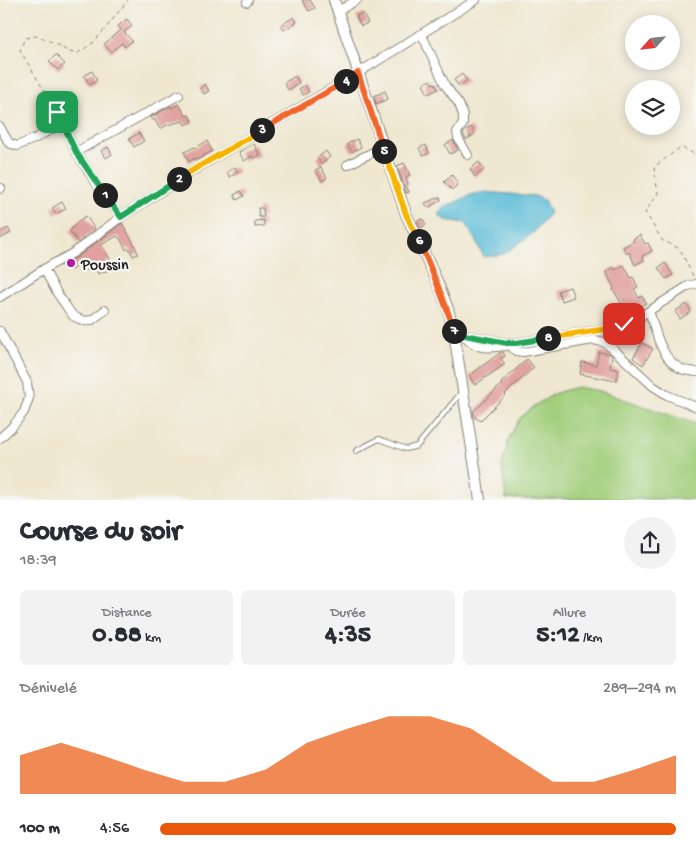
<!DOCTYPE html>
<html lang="fr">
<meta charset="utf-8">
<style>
body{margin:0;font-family:"Gochi Hand",sans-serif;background:#f2f2f3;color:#2b2b33;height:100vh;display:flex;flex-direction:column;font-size:19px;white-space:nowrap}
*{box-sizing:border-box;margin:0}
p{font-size:16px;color:#7c7c81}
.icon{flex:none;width:28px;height:28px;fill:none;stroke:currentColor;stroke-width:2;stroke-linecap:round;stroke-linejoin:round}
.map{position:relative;height:500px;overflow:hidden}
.drawer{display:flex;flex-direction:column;background:#fff;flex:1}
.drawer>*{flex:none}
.needle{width:32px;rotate:243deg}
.buttons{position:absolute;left:625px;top:15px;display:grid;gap:10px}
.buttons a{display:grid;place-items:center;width:55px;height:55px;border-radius:50%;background:#fff;box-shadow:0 2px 12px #0003;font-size:25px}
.pin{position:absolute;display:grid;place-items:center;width:42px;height:42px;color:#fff;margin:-21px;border-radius:10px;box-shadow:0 2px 8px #0006}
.km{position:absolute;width:25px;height:25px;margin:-12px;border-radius:50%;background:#222;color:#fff;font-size:14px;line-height:25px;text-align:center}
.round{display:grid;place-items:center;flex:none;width:52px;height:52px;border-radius:26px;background:#f2f2f3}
.head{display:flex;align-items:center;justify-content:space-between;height:85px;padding:0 20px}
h1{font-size:28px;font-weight:700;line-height:38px}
.stats{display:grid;grid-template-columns:repeat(3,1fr);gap:8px;height:85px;padding:5px 20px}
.stats div{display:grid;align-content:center;border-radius:8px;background:#f2f2f3;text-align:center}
.stats b{font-size:25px;font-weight:700}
.stats small{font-size:14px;font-weight:400}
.stats p{font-size:14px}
.chart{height:140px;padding:10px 20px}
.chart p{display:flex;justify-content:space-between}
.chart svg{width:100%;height:90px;margin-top:5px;fill:#ea580c;opacity:.7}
ul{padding:0 20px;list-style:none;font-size:16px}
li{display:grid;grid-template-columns:80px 60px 1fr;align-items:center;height:38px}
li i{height:12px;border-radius:6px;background:#ea580c}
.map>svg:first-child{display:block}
</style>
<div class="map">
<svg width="696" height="500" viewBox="0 0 696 500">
<rect width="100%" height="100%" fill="#f6f6f2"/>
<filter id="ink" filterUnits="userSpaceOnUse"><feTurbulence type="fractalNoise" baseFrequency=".02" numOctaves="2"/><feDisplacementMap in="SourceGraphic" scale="10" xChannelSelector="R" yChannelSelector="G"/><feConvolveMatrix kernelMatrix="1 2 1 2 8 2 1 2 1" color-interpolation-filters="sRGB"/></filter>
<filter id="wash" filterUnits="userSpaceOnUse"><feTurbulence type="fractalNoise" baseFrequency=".0096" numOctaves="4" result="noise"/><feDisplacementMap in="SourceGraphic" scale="20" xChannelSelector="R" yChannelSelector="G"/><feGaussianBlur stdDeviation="1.12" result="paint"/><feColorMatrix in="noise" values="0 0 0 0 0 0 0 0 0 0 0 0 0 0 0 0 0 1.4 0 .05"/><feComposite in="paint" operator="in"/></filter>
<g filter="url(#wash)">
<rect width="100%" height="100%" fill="#efe7d0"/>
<polygon fill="#a2cf7c" stroke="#5f764c" points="577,387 600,391 696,424 696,499 506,499 502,467 509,438 520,418 537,404 556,393"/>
<polygon fill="#59bbd7" stroke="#3a6c7a" points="484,192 535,196 544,200 550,213 532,234 504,254 484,257 466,223 445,220 439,215 443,208 471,195"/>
<g id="blocks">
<g fill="#e1a19f">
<polygon points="302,0 310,0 315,8 309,11"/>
<polygon points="363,13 368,23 361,26 356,16"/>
<polygon points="294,17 297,22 284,30 281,25"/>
<polygon points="127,19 132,26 124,32 132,41 125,47 122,43 111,52 104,44 121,30 118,26"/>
<polygon points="56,55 65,64 58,70 49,61"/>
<polygon points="92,71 97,80 90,85 84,76"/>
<polygon points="462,74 467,81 459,86 454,80"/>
<polygon points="295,76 299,83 288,90 284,83"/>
<polygon points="430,80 432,84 435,83 438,89 428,94 423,84"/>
<polygon points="205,84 209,91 204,94 200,88"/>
<polygon points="305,85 309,92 303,95 299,89"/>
<polygon points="385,91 388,99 376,104 374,96"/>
<polygon points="179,104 186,116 189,115 193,122 185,125 183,121 167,125 160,129 155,120 153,120 151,117 171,106 171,108"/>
<polygon points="471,127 475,134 466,140 463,133"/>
<polygon points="139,133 144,141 134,147 129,139"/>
<polygon points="357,139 361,147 352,152 347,144"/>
<polygon points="453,140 458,150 450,154 445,145"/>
<polygon points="207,141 212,151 196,160 195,158 189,162 184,152 195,147 195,148"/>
<polygon points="254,144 260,155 254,159 252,156 244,161 239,152"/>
<polygon points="426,145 429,153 423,156 419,148"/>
<polygon points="108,147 112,154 106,158 101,151"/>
<polygon points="326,151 330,157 321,164 317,158"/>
<polygon points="479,162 484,170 475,177 470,169"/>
<polygon points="404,163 410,175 406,177 408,184 406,186 409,192 406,193 397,166"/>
<polygon points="235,167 238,172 230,177 227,172"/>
<polygon points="321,167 327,178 322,181 315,170"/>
<polygon points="452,175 458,184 452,190 444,182"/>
<polygon points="241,191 244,196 237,200 234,195"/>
<polygon points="440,197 441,200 428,208 425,203"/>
<polygon points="62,202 66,209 55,214 52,208"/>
<polygon points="258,208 263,208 264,217 259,217"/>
<polygon points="86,216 95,229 78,243 70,231 78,221"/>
<polygon points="423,219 426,225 420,228 417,221"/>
<polygon points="264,220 264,226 255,227 255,221"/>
<polygon points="122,223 135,246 138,254 133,256 129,248 126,250 120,238 119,238 117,236 101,245 110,259 105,263 107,271 98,274 95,266 87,271 82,263 71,270 67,263 76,258"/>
<polygon points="8,228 11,233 0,239 0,232"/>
<polygon points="640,235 645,244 648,243 652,251 642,256 644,260 635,265 629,252 627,254 623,247 634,241 633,239"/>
<polygon points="665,263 673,275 666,279 658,268"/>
<polygon points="624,265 631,278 633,277 638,287 634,289 639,298 642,296 646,303 636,309 636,310 628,315 613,289 614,288 606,272 614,267 615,270"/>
<polygon points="570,287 574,297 562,301 558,291"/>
<polygon points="687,304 691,312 680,319 675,311"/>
<polygon points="642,343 653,349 643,365 633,358"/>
<polygon points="501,352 503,352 505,356 501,359 505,364 475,385 469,376"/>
<polygon points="599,352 611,354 612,356 610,368 619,370 616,381 580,374 582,362 596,365"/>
<polygon points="527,359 534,367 505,394 506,395 480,421 474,416 473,412 502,384 501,383"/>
</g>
</g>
</g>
<g filter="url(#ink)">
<use href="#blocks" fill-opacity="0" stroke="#868276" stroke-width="1"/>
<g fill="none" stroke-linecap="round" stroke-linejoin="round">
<g stroke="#868276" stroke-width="6">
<polyline id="lane" points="356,451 379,439 406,449 417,446 461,393"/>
</g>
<g stroke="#868276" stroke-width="10">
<g id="street">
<polyline points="247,2 248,0"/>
<polyline points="338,11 357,0"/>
<polyline points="422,35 445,85 459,104 463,115 463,124 457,132 458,138 468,155"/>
<polyline points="57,112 76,152 98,186 121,217"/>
<polyline points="0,127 9,143 17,146 36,138 63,123"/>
<polyline points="76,152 179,95"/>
<polyline points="347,165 383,147"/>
<polyline points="0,189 1,188"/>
<polyline points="44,269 57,293 73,316 84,321 92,320 105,310"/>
<polyline points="0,297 44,269 73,253 121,217 199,167 358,73 476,0"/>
<path d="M649 311C656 331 661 362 684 370 688 371 692 371 696 372"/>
<polyline points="0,331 27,382 29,398 24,412 12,427 0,438"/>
<polyline points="454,333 507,343 516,343 606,329 624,324 641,316 688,286 696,284"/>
<path d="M464 335C478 351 487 348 506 346"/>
<polyline points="507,343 516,351 523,352 593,340 604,342 613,349 653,386 667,395 696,407"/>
</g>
</g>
<g stroke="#868276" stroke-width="12">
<polyline id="secondary" points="334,0 406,214 437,281 448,309 454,333 480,500"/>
</g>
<g stroke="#868276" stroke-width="1" stroke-dasharray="4 4" stroke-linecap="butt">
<polyline points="54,107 20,50 25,38 36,36 56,44 69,52 78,53 93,43 106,28 128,0"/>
<polyline points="693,276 680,249 662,240 645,212 658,194 654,167 681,147 696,155"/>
</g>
<use href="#lane" stroke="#fff" stroke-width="4"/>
<use href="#street" stroke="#fff" stroke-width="8"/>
<use href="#secondary" stroke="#fff" stroke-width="10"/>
</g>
</g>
<g fill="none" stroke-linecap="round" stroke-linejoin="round" filter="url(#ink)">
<g stroke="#fff" stroke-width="10">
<polyline id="split-1" points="57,112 76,152 105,195"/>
</g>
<g stroke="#fff" stroke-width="10">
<polyline id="split-2" points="105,195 121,217 179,179"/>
</g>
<g stroke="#fff" stroke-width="10">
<polyline id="split-3" points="179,179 198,167 262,130"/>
</g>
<g stroke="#fff" stroke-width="10">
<polyline id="split-4" points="262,130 346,81"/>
</g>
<g stroke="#fff" stroke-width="10">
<polyline id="split-5" points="346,81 358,73 384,151"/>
</g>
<g stroke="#fff" stroke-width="10">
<polyline id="split-6" points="384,151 406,214 419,241"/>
</g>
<g stroke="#fff" stroke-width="10">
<path id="split-7" d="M419 241C432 271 445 300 454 331"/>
</g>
<g stroke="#fff" stroke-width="10">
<polyline id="split-8" points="454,331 454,333 507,343 516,343 548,338"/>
</g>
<g stroke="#fff" stroke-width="10">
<polyline id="split-9" points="548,338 606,329 624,324"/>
</g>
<use href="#split-1" stroke="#22a559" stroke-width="6"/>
<use href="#split-2" stroke="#22a559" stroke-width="6"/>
<use href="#split-3" stroke="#f5b400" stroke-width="6"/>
<use href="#split-4" stroke="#f0652b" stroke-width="6"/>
<use href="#split-5" stroke="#f0652b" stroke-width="6"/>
<use href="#split-6" stroke="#f5b400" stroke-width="6"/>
<use href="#split-7" stroke="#f0652b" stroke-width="6"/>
<use href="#split-8" stroke="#22a559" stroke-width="6"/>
<use href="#split-9" stroke="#f5b400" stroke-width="6"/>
</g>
<circle fill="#b5179e" stroke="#f6f6f2" stroke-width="2" cx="71" cy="263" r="5"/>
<g text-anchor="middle" stroke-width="4.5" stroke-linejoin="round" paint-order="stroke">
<g font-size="16" fill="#1c1c1c" stroke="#f6f6f2" text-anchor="start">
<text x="81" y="269">Poussin</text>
</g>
</g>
</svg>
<div class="buttons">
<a><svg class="needle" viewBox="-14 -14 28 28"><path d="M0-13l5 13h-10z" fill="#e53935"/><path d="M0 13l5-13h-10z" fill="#7c7c81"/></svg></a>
<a><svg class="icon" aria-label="layers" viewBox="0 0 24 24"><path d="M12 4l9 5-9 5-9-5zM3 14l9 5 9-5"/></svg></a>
</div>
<div class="pin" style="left:57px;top:112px;background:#1e9e55"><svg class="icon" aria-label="arrive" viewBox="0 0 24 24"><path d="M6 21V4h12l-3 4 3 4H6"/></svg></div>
<div class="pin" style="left:624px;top:324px;background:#d93025"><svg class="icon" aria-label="check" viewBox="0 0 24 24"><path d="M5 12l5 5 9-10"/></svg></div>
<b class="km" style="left:105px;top:195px">1</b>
<b class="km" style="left:179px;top:179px">2</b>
<b class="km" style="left:262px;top:130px">3</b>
<b class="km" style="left:346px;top:81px">4</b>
<b class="km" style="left:384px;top:151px">5</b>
<b class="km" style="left:419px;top:241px">6</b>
<b class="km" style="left:454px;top:331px">7</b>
<b class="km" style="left:548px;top:338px">8</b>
</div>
<section class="drawer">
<div class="head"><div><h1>Course du soir</h1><p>18:39</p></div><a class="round"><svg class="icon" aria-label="share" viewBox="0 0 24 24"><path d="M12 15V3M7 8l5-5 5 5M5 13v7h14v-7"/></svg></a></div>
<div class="stats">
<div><p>Distance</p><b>0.88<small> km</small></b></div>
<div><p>Durée</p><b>4:35</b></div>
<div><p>Allure</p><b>5:12<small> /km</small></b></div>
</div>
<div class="chart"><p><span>Dénivelé</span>289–294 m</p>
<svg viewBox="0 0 160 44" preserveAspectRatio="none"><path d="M0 44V25L10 19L20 25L30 32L40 38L50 38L60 32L70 19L80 12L90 6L100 6L110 12L120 25L130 38L140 38L150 32L160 25V44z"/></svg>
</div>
<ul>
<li><b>100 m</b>4:56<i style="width:100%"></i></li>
</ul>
</section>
